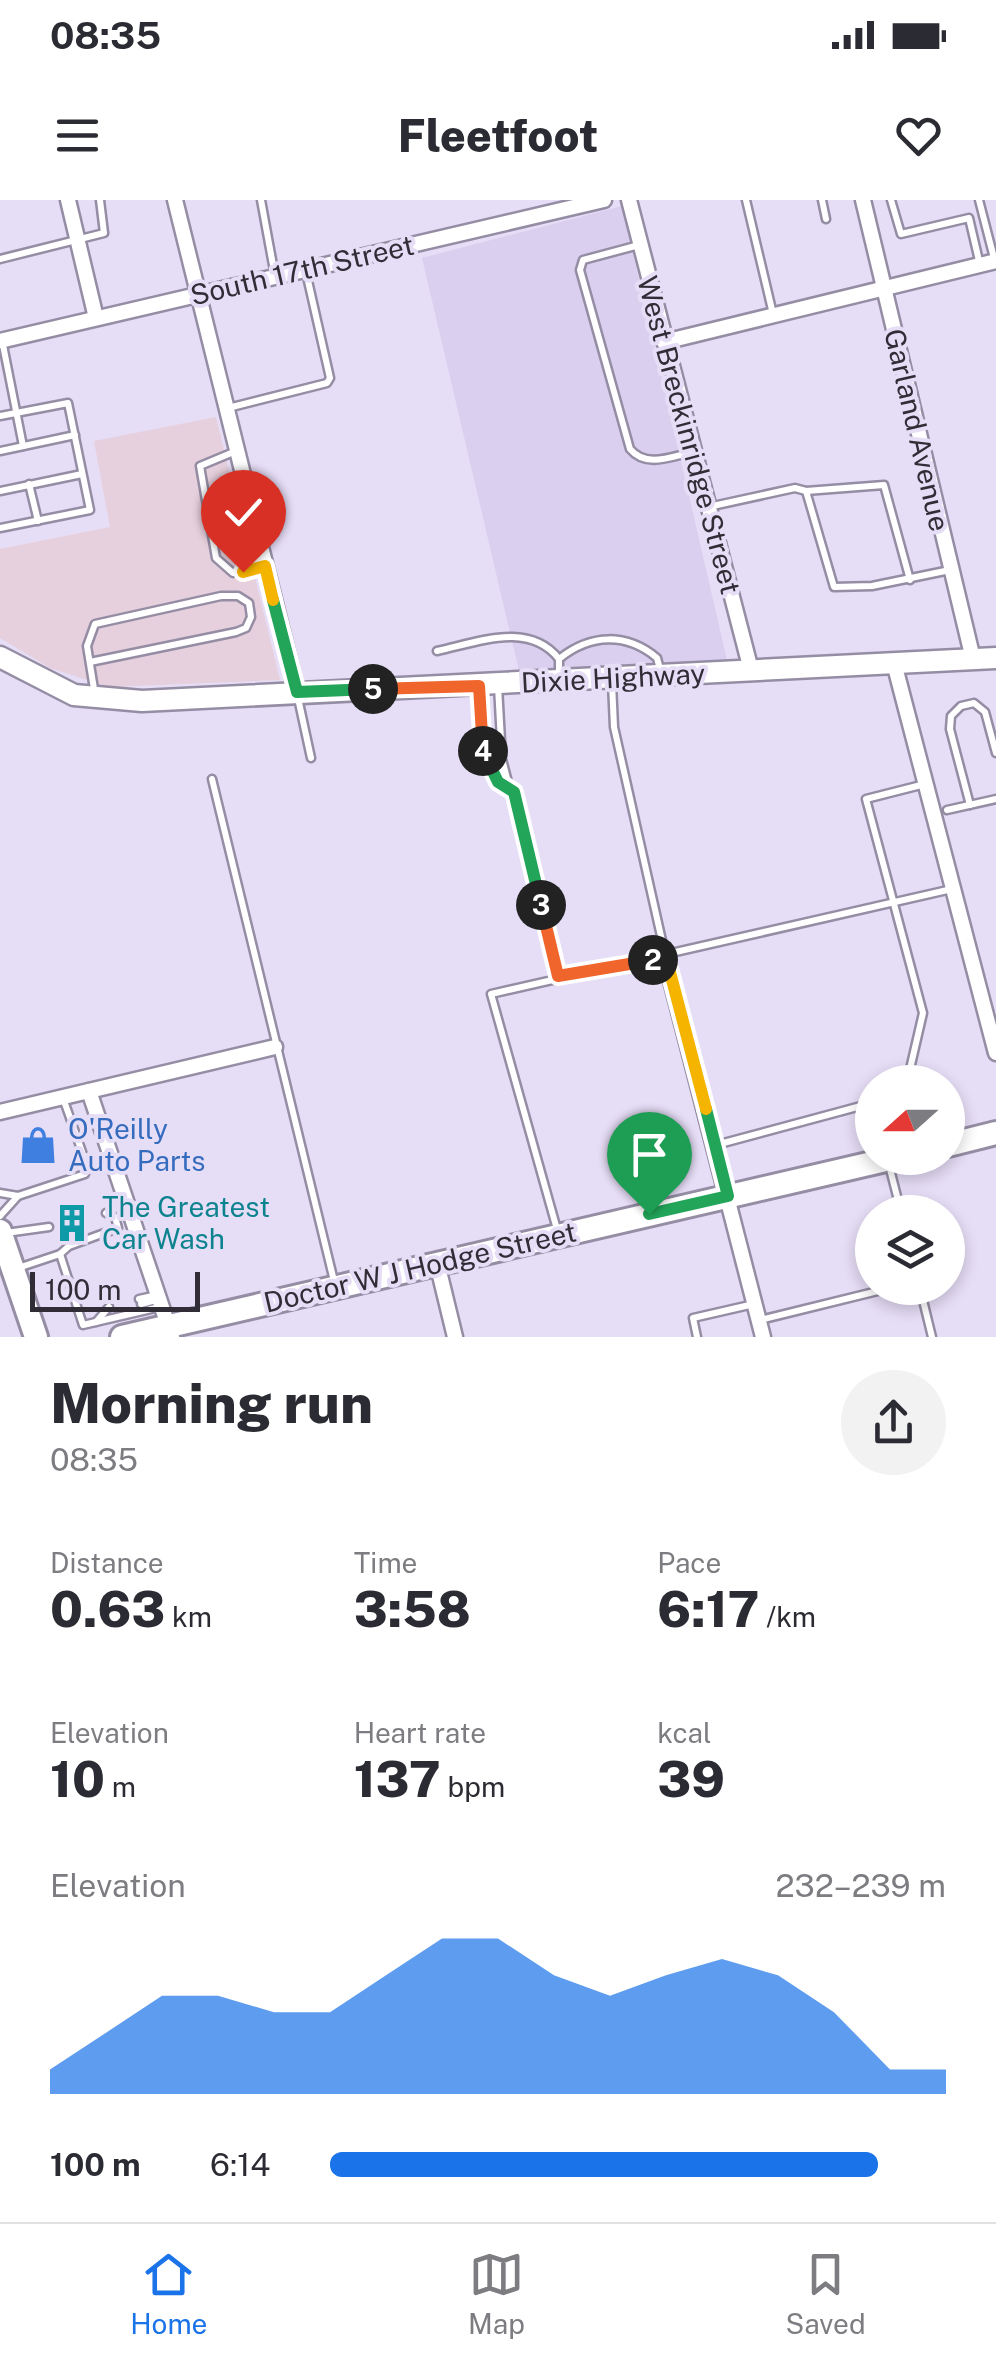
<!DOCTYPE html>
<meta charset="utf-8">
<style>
body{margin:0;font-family:"Public Sans",sans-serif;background:#f2f2f3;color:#2b2b33;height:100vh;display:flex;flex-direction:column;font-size:38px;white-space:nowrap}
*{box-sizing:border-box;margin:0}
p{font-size:32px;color:#7c7c81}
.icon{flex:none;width:55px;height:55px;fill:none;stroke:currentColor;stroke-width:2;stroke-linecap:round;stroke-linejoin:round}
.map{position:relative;height:1137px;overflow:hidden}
.details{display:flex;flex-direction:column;background:#fff;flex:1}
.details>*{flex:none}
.needle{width:65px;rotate:249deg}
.fabs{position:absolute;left:855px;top:865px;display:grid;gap:20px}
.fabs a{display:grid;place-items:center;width:110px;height:110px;border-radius:50%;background:#fff;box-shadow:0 5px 15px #0003;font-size:50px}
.scale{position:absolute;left:30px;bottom:25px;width:170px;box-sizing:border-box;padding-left:10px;border:5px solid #312d37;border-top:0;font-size:28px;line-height:35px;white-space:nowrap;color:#312d37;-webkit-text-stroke:8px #e6ddf6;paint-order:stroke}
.pin{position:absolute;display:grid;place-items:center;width:85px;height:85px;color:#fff;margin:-102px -42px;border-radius:50% 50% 50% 0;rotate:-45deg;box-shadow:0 0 10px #0007}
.pin .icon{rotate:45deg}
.km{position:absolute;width:50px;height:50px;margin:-25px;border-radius:50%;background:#222;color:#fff;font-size:28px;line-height:50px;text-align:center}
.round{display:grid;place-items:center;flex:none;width:105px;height:105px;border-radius:52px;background:#f2f2f3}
.headline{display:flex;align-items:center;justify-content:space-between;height:170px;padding:0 50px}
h1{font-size:55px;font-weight:800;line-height:75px}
.figures{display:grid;grid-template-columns:repeat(3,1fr);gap:15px;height:170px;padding:10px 50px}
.figures div{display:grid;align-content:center}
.figures b{font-size:50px;font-weight:800}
.figures small{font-size:28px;font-weight:400}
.figures p{font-size:28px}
.chart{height:280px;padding:20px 50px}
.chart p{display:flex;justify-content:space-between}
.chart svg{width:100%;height:180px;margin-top:10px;fill:#1a73e8;opacity:.7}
ul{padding:0 50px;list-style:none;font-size:32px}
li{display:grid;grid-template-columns:160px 120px 1fr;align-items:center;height:75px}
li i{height:25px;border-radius:12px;background:#1a73e8}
.status{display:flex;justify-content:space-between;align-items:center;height:70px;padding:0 50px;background:#fff;direction:ltr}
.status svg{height:28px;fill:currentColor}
header{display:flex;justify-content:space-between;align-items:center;height:130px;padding:0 50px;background:#fff;font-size:45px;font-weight:800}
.dock{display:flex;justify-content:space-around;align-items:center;height:140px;border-top:2px solid #e1e1e2;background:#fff;font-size:28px;color:#7c7c81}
.dock a{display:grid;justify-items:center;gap:5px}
.dock .current{color:#1a73e8}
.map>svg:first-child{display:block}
</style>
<div class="status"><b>08:35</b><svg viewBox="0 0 49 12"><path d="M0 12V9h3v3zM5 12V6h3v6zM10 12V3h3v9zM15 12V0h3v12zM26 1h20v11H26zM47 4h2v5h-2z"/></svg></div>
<header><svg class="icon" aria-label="menu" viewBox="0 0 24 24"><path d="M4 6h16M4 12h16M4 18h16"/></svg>Fleetfoot<svg class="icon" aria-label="heart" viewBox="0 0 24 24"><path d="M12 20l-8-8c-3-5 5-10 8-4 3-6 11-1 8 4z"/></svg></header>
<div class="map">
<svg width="996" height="1137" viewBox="0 0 996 1137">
<rect width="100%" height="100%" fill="#e6ddf6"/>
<polygon fill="#dacfef" points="622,6 727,460 520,475 422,58"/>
<polygon fill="#e7d0dd" points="216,217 280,480 109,487 50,468 0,438 0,349 110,327 94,241"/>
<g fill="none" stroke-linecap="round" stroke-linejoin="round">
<g stroke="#958da4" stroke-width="11">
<g id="lane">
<polyline points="261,0 275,76"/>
<polyline points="746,0 773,114"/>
<polyline points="822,0 826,19"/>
<polyline points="891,0 901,34 969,18 980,65"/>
<polyline points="979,0 995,62"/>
<path d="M639 45 583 60 580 70 630 249C646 268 670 257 692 252"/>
<polyline points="0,59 104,33 100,0"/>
<polyline points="2,140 23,246"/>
<polyline points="228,208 327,183 330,178 306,72"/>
<polyline points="0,216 68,203 90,310 0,328"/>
<polyline points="0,251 75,235"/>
<polyline points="236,251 200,266 216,358 233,373 263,366"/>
<polyline points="29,284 38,321"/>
<polyline points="0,291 82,274"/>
<polyline points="806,291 834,387 872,386 950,370"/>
<polyline points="708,307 795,288 806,291 884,285 910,380"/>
<path d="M437 451C479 442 529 421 559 459V478"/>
<path d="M559 459C591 433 627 433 657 458L661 473"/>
<polyline points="90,462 236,432 246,428 251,417 249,403 238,396 221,396 95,424 87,446 95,495"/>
<polyline points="612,483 614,527 665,754"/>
<path d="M479 486C481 525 475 569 513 591"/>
<polyline points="498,486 502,559 558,776"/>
<polyline points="298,498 311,558"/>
<polyline points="212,579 334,1081"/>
<polyline points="970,605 950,529 951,516 961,506 974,503 985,512 996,553"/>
<polyline points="947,610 996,599"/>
<polyline points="907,882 923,813 866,599 925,584"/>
<polyline points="716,945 872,903"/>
<polyline points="889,965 901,1012"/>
<polyline points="0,993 18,996 85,974 87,966 63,898"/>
<polyline points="0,1016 18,996"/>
<polyline points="6,1033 49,1027"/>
<polyline points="558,1033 491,794 952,689"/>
<polyline points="60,1054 69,1046 118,1028 115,1017 106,1013"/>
<polyline points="18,1068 60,1054 83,1125 160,1107"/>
<polyline points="920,1088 932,1137"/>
<polyline points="139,1099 157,1095"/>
<polyline points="141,1104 159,1099"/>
<polyline points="760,1120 890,1088"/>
<polyline points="96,1122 109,1107"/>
<polyline points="697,1137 693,1118 754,1104"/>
</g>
</g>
<g stroke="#958da4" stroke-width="19">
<g id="street">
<polyline points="68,0 96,118"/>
<polyline points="175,0 297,492"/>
<polyline points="629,0 751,470"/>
<polyline points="863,0 973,459"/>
<polyline points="0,141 604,0"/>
<polyline points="664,142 996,61"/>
<polyline points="894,463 996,853"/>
<polyline points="665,757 763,1137"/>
<polyline points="89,891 172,1137"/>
<polyline points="0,912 275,847"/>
<polyline points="437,1063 455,1137"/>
</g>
</g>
<g stroke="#958da4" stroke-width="25">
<polyline id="secondary" points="0,457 74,495 142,501 996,458"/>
</g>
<g stroke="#958da4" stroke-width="28">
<g id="primary">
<polyline points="948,945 996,933"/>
<polyline points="0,1031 36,1137"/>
<polyline points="122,1137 894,958"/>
</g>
</g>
<use href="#lane" stroke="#fff" stroke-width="6"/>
<use href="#street" stroke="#fff" stroke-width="14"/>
<use href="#secondary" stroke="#fff" stroke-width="20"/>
<use href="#primary" stroke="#fff" stroke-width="22"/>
</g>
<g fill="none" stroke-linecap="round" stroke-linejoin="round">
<g stroke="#fff" stroke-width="20">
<polyline id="split-1" points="649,1014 728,996 706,909"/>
</g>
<g stroke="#fff" stroke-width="20">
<polyline id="split-2" points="653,760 666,757 706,909"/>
</g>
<g stroke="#fff" stroke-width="20">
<polyline id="split-3" points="541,705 558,776 653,760"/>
</g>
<g stroke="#fff" stroke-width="20">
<polyline id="split-4" points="483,551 498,582 514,592 541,705"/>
</g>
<g stroke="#fff" stroke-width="20">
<polyline id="split-5" points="373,489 479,486 483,551"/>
</g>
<g stroke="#fff" stroke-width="20">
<polyline id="split-6" points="273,400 297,492 373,489"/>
</g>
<g stroke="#fff" stroke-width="20">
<polyline id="split-7" points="243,372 265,366 273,400"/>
</g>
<use href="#split-1" stroke="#22a559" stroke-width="12"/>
<use href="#split-2" stroke="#f5b400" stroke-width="12"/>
<use href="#split-3" stroke="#f0652b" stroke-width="12"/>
<use href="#split-4" stroke="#22a559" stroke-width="12"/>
<use href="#split-5" stroke="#f0652b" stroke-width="12"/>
<use href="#split-6" stroke="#22a559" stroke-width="12"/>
<use href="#split-7" stroke="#f5b400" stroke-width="12"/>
</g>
<defs>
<g id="shop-bare" transform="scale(3)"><path d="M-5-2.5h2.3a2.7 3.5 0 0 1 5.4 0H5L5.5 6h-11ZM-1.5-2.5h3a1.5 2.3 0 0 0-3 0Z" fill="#3f7fe0" stroke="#e6ddf6" stroke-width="2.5" paint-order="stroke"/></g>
<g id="building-bare" transform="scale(3)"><path d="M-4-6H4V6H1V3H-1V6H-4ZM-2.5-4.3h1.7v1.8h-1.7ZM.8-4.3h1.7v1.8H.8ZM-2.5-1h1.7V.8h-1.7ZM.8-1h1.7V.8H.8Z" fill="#0f9aa8" stroke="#e6ddf6" stroke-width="2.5" paint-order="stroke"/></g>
</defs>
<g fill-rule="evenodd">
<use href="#shop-bare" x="38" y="945"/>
<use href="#building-bare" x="72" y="1023"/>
</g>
<g text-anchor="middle" stroke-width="8" stroke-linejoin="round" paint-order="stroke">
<g font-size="28" fill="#312d37" stroke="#e6ddf6">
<text transform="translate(302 70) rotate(-13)" y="10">South 17th Street</text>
<text transform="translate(917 230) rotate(77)" y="10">Garland Avenue</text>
<text transform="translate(689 235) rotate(75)" y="10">West Breckinridge Street</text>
<text transform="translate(613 478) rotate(-3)" y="10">Dixie Highway</text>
<text transform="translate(420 1067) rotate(-13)" y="10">Doctor W J Hodge Street</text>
</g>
<g font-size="28" fill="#366cbe" stroke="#e6ddf6" text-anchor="start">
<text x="68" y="939">O'Reilly<tspan x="68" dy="32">Auto Parts</tspan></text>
</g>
<g font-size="28" fill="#0d838f" stroke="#e6ddf6" text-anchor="start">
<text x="102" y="1017">The Greatest<tspan x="102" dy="32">Car Wash</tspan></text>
</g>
</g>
</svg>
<div class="fabs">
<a><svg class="needle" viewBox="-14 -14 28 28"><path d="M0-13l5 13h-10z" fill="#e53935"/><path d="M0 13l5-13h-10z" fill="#7c7c81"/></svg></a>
<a><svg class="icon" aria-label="layers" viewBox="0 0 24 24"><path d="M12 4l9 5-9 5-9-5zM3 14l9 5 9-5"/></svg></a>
</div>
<div class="scale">100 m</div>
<div class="pin" style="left:649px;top:1014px;background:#1e9e55"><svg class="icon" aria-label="arrive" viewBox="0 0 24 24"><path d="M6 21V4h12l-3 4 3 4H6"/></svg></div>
<div class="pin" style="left:243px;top:372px;background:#d93025"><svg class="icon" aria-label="check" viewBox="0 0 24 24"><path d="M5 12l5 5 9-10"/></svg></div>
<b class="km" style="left:653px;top:760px">2</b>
<b class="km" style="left:541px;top:705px">3</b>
<b class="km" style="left:483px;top:551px">4</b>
<b class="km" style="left:373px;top:489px">5</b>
</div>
<section class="details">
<div class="headline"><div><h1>Morning run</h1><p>08:35</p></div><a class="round"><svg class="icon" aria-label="share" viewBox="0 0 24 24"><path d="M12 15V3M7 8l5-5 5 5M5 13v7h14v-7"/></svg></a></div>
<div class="figures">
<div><p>Distance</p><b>0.63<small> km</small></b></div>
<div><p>Time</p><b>3:58</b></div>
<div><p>Pace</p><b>6:17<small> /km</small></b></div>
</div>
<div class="figures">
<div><p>Elevation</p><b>10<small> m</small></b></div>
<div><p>Heart rate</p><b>137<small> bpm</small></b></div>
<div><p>kcal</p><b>39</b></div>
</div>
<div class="chart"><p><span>Elevation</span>232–239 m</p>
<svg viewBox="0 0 160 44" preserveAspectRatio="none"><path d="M0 44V38L10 29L20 20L30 20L40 24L50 24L60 15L70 6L80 6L90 15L100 20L110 15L120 11L130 15L140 24L150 38L160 38V44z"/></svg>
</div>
<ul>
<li><b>100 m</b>6:14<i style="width:89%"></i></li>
</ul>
</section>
<nav class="dock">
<a class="current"><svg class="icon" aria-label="home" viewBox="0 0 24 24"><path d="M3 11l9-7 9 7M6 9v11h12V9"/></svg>Home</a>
<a><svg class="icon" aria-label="map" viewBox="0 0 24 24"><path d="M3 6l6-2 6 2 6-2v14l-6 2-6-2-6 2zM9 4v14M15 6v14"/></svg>Map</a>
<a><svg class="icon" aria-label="saved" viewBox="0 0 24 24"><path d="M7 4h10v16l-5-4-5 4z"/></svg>Saved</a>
</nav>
